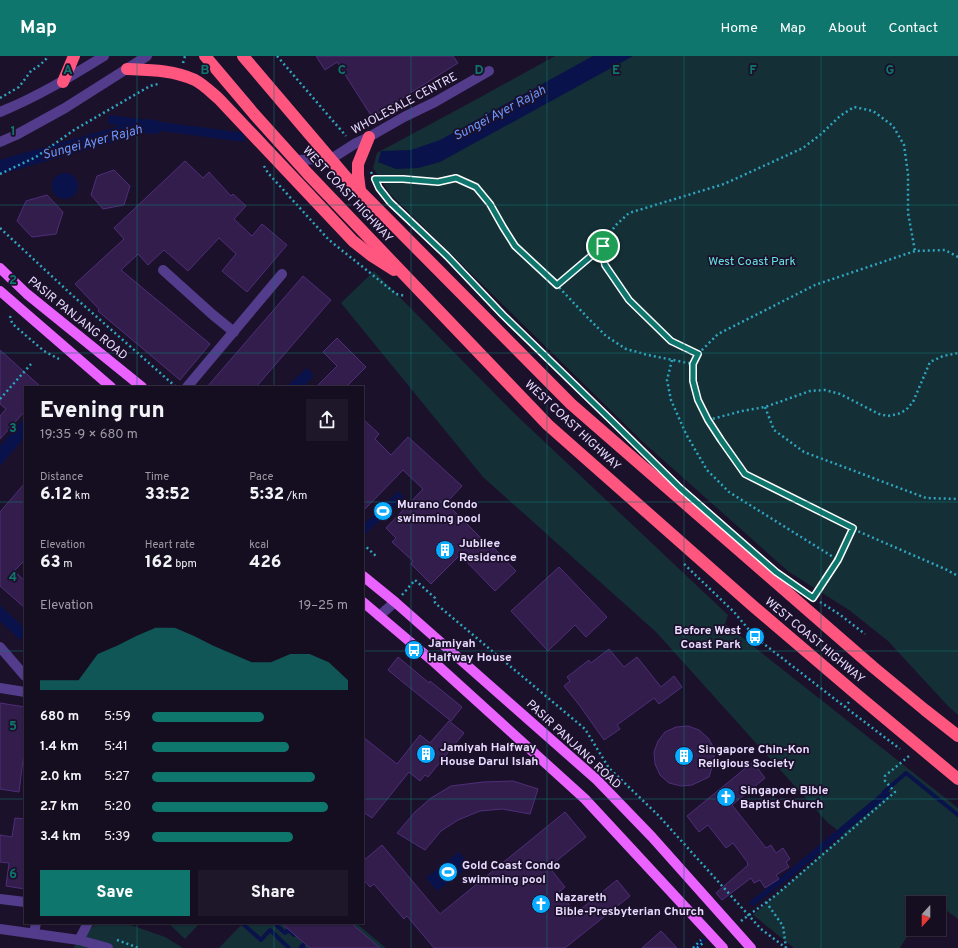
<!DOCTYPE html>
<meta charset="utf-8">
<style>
body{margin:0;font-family:Overpass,sans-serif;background:#1e1629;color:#f1f3f6;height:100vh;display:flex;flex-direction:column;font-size:15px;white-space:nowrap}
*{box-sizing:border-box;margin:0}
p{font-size:13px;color:#9d9ca5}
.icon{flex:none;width:22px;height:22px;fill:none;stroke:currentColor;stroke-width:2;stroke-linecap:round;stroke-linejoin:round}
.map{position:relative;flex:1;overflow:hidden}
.side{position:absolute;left:24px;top:330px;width:340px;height:538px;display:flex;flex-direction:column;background:#150d20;border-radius:0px;box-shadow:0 1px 3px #0004,0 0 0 1px #342d3e}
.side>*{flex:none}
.needle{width:26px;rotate:201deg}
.controls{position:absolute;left:906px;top:840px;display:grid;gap:8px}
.controls a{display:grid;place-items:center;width:40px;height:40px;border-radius:0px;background:#150d20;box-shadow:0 1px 3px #0004,0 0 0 1px #342d3e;font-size:20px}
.pin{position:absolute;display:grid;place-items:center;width:34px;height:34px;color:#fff;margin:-17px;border:2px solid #fff;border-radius:50%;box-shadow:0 1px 4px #0007}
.round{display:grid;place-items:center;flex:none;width:42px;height:42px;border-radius:0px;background:#1e1629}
.overview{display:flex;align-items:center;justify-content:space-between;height:68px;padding:0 16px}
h1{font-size:22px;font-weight:800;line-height:30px}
.figures{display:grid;grid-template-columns:repeat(3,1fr);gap:6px;height:68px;padding:4px 16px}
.figures div{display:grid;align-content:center}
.figures b{font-size:17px;font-weight:800}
.figures small{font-size:11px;font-weight:400}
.figures p{font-size:11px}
.chart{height:112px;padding:8px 16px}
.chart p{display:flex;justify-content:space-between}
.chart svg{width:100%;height:72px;margin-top:4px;fill:#0f766e;opacity:.7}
.action{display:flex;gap:8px;margin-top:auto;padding:8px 16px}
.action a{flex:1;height:46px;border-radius:0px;background:#0f766e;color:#fff;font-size:16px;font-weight:800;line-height:46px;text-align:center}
.action a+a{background:#1e1629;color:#f1f3f6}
ul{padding:0 16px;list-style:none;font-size:13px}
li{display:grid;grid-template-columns:64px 48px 1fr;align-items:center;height:30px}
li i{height:10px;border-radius:5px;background:#0f766e}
header{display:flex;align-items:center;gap:24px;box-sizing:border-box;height:56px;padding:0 20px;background:#0f766e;color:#fff}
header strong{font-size:19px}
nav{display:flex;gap:22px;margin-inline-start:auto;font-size:14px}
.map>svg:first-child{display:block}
</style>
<header>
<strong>Map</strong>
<nav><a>Home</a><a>Map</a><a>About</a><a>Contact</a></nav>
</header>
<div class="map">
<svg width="958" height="892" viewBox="0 0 958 892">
<rect width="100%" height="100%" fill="#1c112b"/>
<g fill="#142f36">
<polygon points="555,0 958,0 958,659 947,649 888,585 849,554 789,516 643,386 390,138 373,112 377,97 477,43"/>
<polygon points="374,215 514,357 728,559 725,568 958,752 958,863 939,849 939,847 936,847 931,843 928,847 913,847 913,871 900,892 794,892 753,859 776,839 844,779 828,767 656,576 483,421 341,247"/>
<polygon points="96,867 125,867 165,881 183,892 73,892"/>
<polygon points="168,867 200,867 185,883"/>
<polygon points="243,867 356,867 386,892 219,892"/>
</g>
<g fill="#0a124b">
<polygon points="593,0 633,0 440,106 418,112 396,113 378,106 381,95 411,94 440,84"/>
<polygon points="109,59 245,77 244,86 108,68"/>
<circle cx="65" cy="130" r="13"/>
<polygon points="307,312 314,320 303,331 286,331"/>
<polygon points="25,361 25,381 0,410 0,390"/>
<polygon points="398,435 404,441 364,480 363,469"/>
<polygon points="0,549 25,573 25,578 20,584 0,565"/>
<polygon points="886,733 891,738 791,821 752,851 749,846 787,816"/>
<polygon points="459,796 470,810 437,835 426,822"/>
</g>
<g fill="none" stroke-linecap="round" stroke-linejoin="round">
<g stroke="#0a124b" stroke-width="4">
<polyline points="884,736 906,717 958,759"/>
<polyline points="244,867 243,868 261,884 270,874 289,892"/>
<polyline points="274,867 285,877 288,874 294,879 305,867"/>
<polyline points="303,892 301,891 308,884"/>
<polyline points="695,892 704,884"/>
</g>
<polyline stroke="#0a124b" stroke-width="14" points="0,111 145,70 155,71"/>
</g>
<g fill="#321d4d" stroke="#4f2e79">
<polygon points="316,0 453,0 458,7 372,61 337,6 325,14"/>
<polygon points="185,105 203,122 209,116 231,140 233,138 246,150 234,163 252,180 262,168 287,189 247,236 222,215 236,198 219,182 188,215 164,194 148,209 138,198 121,214 210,288 180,324 98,255 99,253 75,228 124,183 114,172"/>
<polygon points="114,114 130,130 124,149 103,153 91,139 97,120"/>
<polygon points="47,139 63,156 56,178 32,181 17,165 26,145"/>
<polygon points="303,220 331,244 294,287 256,331 207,331"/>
<polygon points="337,282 366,311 346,331 316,331 337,310 323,296"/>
<polygon points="0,294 41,331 25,331 25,355 0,383 0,360 6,353 0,348"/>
<polygon points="363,363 379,378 375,383 391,399 408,381 462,430 448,445 449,446 447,448 492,493 494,492 516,515 495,535 460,499 431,528 411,508 413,505 392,486 396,482 386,472 423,433 403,414 363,455"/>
<polygon points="25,427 25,504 14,515 25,525 25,552 0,530 0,456"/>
<polygon points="559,511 607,561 586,581 575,569 548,595 511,555"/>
<polygon points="609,593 624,611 637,601 661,631 674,620 682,631 659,648 654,642 617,669 620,673 604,684 580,650 564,630 570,625 567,621 589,604 591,607"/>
<polygon points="398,601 429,627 430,625 462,651 451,665 388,614"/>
<polygon points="0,647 25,651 25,688 19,736 0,733"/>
<polygon points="449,665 464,677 428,721 425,719 420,725 409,716 372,762 363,756 363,681 397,708 420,679 430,687"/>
<polygon points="688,670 699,674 708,682 714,692 714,704 709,721 692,729 681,730 669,727 660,719 655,708 654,696 658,685 665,676 676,671"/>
<polygon points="753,706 765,722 732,749 766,792 771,789 776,797 783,792 790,803 786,806 789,811 776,819 779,823 765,832 760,824 754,827 751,822 722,844 716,837 748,809 747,808 748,807 733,787 726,792 708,769 699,776 687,760"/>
<polygon points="513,725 538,733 530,758 502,753 480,755 458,764 441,775 425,794 397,777 415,756 431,742 451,730 483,726"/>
<polygon points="565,756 586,781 549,811 565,831 559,836 576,857 617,824 630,840 565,892 434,892 407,860 404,863 374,828 370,831 363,823 363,805 382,789 440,858"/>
<polygon points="15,762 25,763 25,833 6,830 9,807 0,806 0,779 12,781"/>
<polygon points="281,867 351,867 380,892 310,892"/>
<polygon points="661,875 677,892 642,892"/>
</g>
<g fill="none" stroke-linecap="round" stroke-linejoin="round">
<g stroke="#2fa5bf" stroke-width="2.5" stroke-dasharray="2 3" stroke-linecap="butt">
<polyline points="277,0 346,80"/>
<polyline points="183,7 185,0"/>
<polyline points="0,42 19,31 31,15 40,9 46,3 48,0"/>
<polyline points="264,110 268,117 329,184 369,216 390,233 396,238 406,240"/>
<polyline points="371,116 379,132 388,144"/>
<polyline points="0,118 36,101 74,74 143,34 150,30 158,28"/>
<polyline points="375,123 403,123 438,126 455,122 476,131 490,148 503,171 515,190 530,204 552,224 588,262 606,280 626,293 648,299 693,308"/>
<polyline points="400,156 447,200 503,259 617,370"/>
<polyline points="0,172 72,239 176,331"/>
<polyline points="958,201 945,194 915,195 815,229 718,278 698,298 693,308 693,325 698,344 708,364 745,418 853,473 945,513 958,520"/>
<polyline points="557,229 572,216 603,191"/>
<polyline points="10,260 12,267 16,271 44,295 59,303"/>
<polyline points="698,298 671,285 629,243 605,209 603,199 603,190 606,182 616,169 629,157 724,128 803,92 820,79 840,60 854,51 873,55 893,70 904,89 908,118 908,157 915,195"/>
<polyline points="672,304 667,324 671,344 686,378 707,414 729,436 838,504"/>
<polyline points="0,343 31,308"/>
<polyline points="765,351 774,374 804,396 926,442 958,443"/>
<polyline points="708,364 742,355 765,351 810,335 825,334 840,338 879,358 888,360 898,358 906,354 913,346 930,306 943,300 958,297"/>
<polyline points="363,488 377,501"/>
<polyline points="684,508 734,556 755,581 845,651"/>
<polyline points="402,539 415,524 435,542 435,547 585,673 609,712 658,759 761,873 786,892"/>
<polyline points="813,542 838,504 853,473"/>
<polyline points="820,546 839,558 865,578"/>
<polyline points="849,646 845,651 900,693"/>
<polyline points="766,846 783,870 786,892"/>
<polyline points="741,865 776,839 895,736 885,725 885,720 909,700 908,699"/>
<polyline points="117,884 139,892"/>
<polyline points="693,892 701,884"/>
<polyline points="697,892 704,886"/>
</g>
<g stroke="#523c8b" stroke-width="10">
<path d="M0 56C37 41 70 21 104 0"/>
<polyline points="0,86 16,79 65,52 147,0"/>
<polyline points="296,104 331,103 356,87 369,81 404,61 435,46 489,15"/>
<polyline points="163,214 213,259 234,276"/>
<polyline points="187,331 282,218"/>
<polyline points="379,560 395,546"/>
<polyline points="0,591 25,620"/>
<polyline points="0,632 25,636"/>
<polyline points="0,843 25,846"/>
<polyline points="0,873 79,884 108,892"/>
<polyline points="34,877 36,867"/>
<polyline points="79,884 88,867"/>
</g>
<g stroke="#ea62ff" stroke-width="10">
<polyline points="0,212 27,238 142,331"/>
<polyline points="0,235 111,331"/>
<polyline points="363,520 395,546 597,724 652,781 751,892"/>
<polyline points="363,546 435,607 585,743 723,892"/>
</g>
<g stroke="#ff567f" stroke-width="12">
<polyline points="205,0 254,58 308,118 548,369 753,550 855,637 958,723"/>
<polyline points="243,0 345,120 571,348 873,611 925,654 958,680"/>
<path d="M127 13C150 14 173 14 195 24 203 28 212 37 219 43L353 185 372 200 394 214"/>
<polyline points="63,26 74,0"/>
<polyline points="360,135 358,119 358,108 369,81"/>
</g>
</g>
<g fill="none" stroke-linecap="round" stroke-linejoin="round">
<g stroke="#fff" stroke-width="8">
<polygon id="route" points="456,122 476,131 490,148 503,171 515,190 557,229 603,190 603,200 605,209 629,244 671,285 698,298 693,308 693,325 698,344 708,364 721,384 745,418 853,472 838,504 813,542 776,516 680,432 610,363 503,259 447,200 390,146 379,132 375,123 403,123 438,126"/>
</g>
<use href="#route" stroke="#0f766e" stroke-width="5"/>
</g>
<path fill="none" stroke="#0f766e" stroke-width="1" stroke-opacity="0.55" d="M137 0V331M274 0V331M411 0V892M547 0V892M684 0V892M821 0V892M0 149H958M0 297H958M0 446H25M363 446H958M0 595H25M363 595H958M0 743H25M363 743H958M137 867V892M274 867V892"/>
<defs>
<g id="stadium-disc" transform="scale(1)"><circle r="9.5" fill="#07abff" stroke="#1c112b"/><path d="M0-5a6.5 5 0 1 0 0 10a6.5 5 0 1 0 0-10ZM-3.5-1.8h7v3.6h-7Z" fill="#fff"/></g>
<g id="building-disc" transform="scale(1)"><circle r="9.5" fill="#07abff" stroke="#1c112b"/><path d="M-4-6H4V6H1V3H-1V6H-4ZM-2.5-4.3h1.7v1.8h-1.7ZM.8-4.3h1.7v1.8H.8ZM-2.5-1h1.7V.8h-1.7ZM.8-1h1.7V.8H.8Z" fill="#fff"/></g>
<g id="bus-disc" transform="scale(1)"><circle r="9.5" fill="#07abff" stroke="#1c112b"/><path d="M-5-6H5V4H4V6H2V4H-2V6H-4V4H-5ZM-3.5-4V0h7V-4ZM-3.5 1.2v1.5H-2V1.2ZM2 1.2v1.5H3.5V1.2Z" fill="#fff"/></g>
<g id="church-disc" transform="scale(1)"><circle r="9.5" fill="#07abff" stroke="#1c112b"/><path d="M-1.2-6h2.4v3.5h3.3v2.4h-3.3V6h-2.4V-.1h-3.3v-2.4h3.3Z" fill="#fff"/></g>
</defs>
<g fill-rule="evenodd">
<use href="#stadium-disc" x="383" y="455"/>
<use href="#building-disc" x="445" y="494"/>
<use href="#bus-disc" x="755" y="581"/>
<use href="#bus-disc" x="414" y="594"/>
<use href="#building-disc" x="426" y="698"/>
<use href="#building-disc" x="684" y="700"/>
<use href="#church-disc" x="726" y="741"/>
<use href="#stadium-disc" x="448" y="816"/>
<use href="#church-disc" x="541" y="848"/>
</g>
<g text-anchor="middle" stroke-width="3.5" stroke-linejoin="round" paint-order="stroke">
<g font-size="12" fill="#e8dbff" stroke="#1c112b">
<text transform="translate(404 47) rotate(-28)" y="4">WHOLESALE CENTRE</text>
<text transform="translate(348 138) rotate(47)" y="4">WEST COAST HIGHWAY</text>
<text transform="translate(78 262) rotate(39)" y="4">PASIR PANJANG ROAD</text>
<text transform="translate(573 369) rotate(43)" y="4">WEST COAST HIGHWAY</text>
<text transform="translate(815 584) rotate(40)" y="4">WEST COAST HIGHWAY</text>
<text transform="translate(574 688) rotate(43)" y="4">PASIR PANJANG ROAD</text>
</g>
<g font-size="12" fill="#64e2e1" stroke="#1c112b">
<text x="752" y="209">West Coast Park</text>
</g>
<g font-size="12" font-weight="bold" fill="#e8dbff" stroke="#1c112b" text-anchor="start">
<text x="397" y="452">Murano Condo<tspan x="397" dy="14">swimming pool</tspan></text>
<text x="459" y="491">Jubilee<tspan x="459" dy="14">Residence</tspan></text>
<text x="741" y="578" text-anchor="end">Before West<tspan x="741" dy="14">Coast Park</tspan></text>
<text x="428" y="591">Jamiyah<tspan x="428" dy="14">Halfway House</tspan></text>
<text x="440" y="695">Jamiyah Halfway<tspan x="440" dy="14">House Darul Islah</tspan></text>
<text x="698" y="697">Singapore Chin-Kon<tspan x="698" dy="14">Religious Society</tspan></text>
<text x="740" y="738">Singapore Bible<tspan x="740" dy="14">Baptist Church</tspan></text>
<text x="462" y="813">Gold Coast Condo<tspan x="462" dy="14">swimming pool</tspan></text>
<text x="555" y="845">Nazareth<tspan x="555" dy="14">Bible-Presbyterian Church</tspan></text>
</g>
<g font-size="13" font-style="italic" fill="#6996ff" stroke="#1c112b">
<text transform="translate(499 56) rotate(-28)" y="5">Sungei Ayer Rajah</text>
<text transform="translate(92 85) rotate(-15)" y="5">Sungei Ayer Rajah</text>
</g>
</g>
<g font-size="13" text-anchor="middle" font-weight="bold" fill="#0f766e" stroke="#1c112b" stroke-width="3.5" stroke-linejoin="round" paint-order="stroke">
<text x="68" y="18">A</text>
<text x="205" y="18">B</text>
<text x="342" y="18">C</text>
<text x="479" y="18">D</text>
<text x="616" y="18">E</text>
<text x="753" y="18">F</text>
<text x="890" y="18">G</text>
<text x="13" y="79">1</text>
<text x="13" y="228">2</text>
<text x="13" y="376">3</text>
<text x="13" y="525">4</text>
<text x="13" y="674">5</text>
<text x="13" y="822">6</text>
</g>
</svg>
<div class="controls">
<a><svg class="needle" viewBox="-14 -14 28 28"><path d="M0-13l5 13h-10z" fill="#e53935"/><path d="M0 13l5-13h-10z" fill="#9d9ca5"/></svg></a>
</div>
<div class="pin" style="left:603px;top:190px;background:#1e9e55"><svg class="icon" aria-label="arrive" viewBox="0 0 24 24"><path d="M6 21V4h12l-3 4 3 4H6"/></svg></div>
<section class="side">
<div class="overview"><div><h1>Evening run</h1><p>19:35 · 9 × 680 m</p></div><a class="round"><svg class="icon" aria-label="share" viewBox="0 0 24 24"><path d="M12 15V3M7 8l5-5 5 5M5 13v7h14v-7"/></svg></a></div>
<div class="figures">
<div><p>Distance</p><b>6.12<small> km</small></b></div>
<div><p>Time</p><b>33:52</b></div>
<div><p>Pace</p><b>5:32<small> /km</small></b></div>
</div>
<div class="figures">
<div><p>Elevation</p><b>63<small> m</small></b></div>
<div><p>Heart rate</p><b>162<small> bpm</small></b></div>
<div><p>kcal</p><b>426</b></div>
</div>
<div class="chart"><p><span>Elevation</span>19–25 m</p>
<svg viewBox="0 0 160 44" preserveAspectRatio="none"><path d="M0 44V38L10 38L20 38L30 22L40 17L50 11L60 6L70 6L80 11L90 17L100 22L110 27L120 27L130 22L140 22L150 27L160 38V44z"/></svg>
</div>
<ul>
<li><b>680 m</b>5:59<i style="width:57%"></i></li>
<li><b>1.4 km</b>5:41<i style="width:70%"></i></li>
<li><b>2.0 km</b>5:27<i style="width:83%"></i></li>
<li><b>2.7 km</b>5:20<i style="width:90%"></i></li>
<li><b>3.4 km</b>5:39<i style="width:72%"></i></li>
</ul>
<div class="action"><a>Save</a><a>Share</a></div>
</section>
</div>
